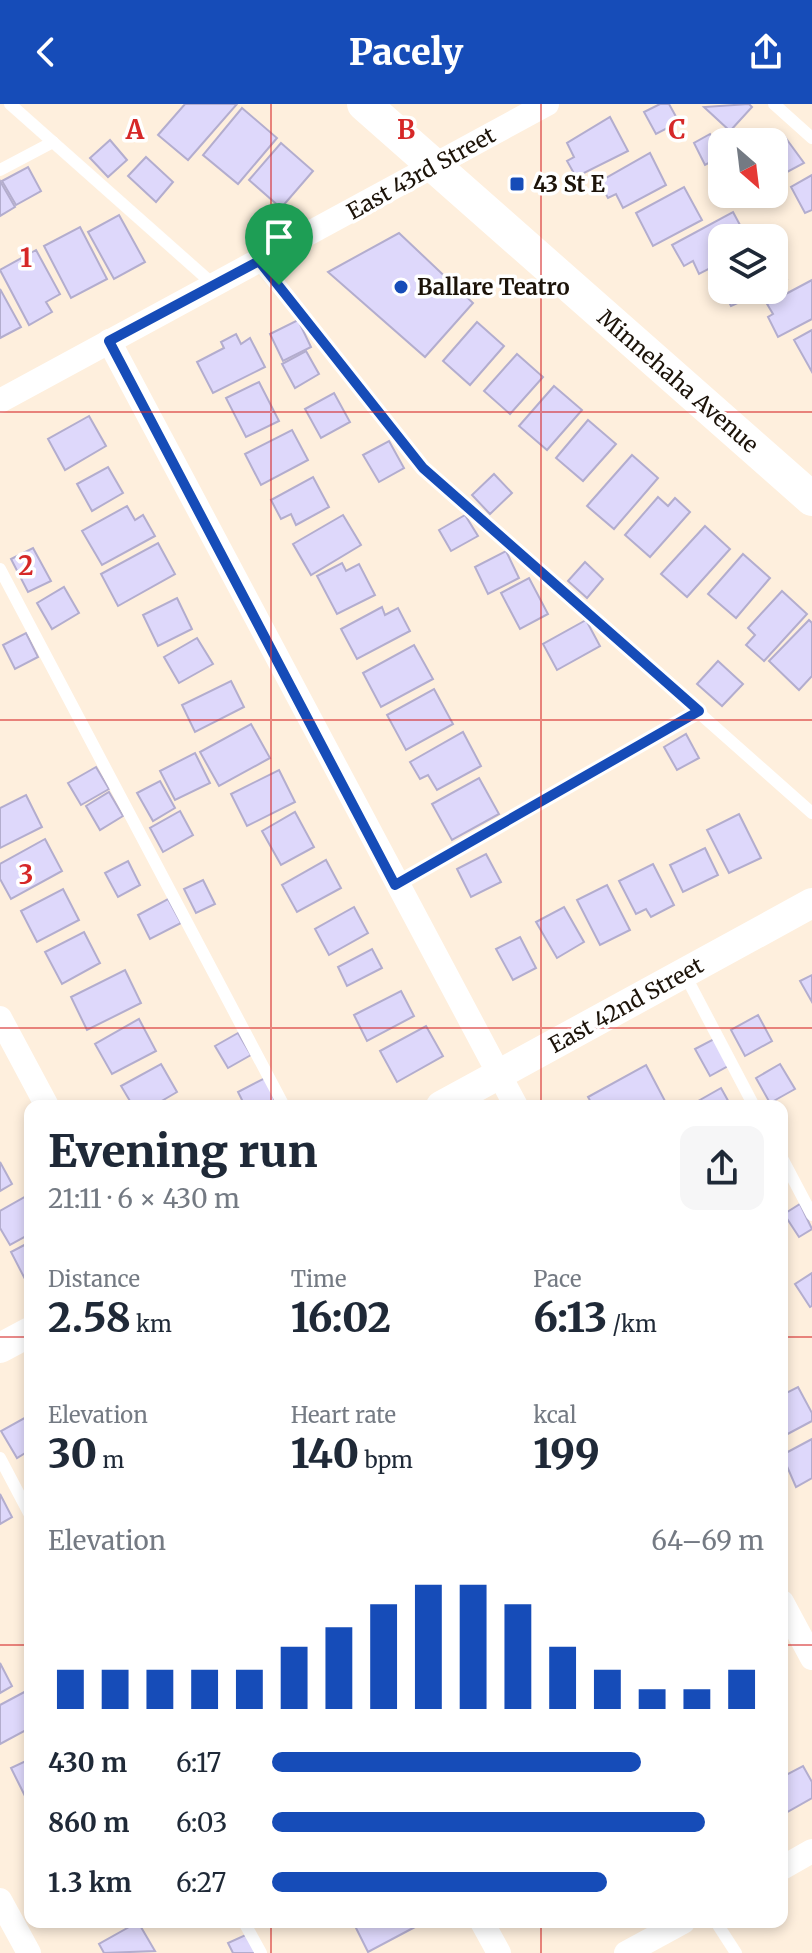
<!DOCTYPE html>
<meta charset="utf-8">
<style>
body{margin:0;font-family:Merriweather,serif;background:#f6f6f7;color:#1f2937;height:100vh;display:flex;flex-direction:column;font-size:30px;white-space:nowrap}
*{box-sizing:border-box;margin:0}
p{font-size:26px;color:#747a83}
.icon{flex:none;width:44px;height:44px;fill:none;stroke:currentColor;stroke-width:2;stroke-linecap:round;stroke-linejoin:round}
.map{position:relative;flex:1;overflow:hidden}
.panel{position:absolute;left:24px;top:996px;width:764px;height:828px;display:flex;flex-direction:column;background:#fff;border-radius:16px;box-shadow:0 4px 12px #0003}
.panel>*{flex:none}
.needle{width:52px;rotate:152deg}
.controls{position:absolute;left:708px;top:24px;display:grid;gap:16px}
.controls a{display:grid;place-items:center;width:80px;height:80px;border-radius:16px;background:#fff;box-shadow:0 4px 12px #0003;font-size:40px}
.pin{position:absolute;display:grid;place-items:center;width:68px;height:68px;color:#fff;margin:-82px -34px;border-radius:50% 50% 50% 0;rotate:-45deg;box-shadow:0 0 8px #0007}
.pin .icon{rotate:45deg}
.round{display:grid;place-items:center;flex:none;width:84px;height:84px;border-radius:16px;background:#f6f6f7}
.headline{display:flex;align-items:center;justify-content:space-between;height:136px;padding:0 24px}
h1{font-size:44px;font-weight:800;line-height:60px}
.figures{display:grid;grid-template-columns:repeat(3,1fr);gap:12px;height:136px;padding:8px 24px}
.figures div{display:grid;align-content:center}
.figures b{font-size:40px;font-weight:800}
.figures small{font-size:22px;font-weight:400}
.figures p{font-size:22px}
.chart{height:224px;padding:16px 24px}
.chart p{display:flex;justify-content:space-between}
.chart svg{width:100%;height:144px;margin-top:8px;stroke:#164cb8;stroke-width:6}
ul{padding:0 24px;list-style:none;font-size:26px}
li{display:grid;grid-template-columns:128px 96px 1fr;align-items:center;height:60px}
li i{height:20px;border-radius:10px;background:#164cb8}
header{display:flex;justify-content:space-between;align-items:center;height:104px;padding:0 24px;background:#164cb8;color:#fff;font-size:36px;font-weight:800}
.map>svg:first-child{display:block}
</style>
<header><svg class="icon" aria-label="back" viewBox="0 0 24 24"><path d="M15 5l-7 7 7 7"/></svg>Pacely<svg class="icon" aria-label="share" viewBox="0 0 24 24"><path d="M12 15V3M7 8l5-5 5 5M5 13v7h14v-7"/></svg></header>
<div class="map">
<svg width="812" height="1849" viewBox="0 0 812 1849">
<rect width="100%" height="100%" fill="#feefdd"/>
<g fill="#ded8fb" stroke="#b3adce" stroke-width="2">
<polygon points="185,0 237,0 188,56 158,31"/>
<polygon points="660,0 669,0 679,18 656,30 644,8"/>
<polygon points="749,0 752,3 730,27 704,3"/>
<polygon points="242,4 277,34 238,80 203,51"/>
<polygon points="610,13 628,47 576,73 567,57 574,53 567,39"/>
<polygon points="710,30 722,52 705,61 694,39"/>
<polygon points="785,33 804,59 774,75 774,41"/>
<polygon points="110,36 127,56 108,73 90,54"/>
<polygon points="281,39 313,67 281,104 249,76"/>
<polygon points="650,49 666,81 623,104 616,90 608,94 599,78"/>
<polygon points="146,53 173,78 156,98 128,72"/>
<polygon points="28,63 41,87 16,101 2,77"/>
<polygon points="812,71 812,106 805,109 791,83"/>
<polygon points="0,77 15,103 0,112"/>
<polygon points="684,83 702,116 653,142 636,109"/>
<polygon points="733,108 747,134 722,134 722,158 699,170 693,157 684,162 672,141"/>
<polygon points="119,111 145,158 114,175 88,128"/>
<polygon points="80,123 107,175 71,194 44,142"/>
<polygon points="399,129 473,199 425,253 328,168"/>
<polygon points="36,146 60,190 46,198 52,208 29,221 0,166"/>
<polygon points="774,151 787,175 774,182"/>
<polygon points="812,176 812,215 778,233 768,213 773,210 767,200"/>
<polygon points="0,185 21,223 0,234"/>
<polygon points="723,186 767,186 731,202"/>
<polygon points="298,216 311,243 283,257 270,230"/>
<polygon points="477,218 504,242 470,281 443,257"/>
<polygon points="812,226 812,268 794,236"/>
<polygon points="236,230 241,240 250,234 265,263 213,289 197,258 224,244 221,238"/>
<polygon points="306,247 319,270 295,284 282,260"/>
<polygon points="517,250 543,273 510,310 484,287"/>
<polygon points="259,278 279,317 246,333 226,294"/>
<polygon points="554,282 582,306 547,346 519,322"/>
<polygon points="334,289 350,318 321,334 305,305"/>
<polygon points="89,312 106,342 65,366 48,335"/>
<polygon points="588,316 616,340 583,377 556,354"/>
<polygon points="292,326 308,356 261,381 245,350"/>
<polygon points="389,337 404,364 379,378 363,351"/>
<polygon points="632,351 658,374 614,425 587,402"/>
<polygon points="108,363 123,389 92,407 77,380"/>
<polygon points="494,370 512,389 490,410 472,391"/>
<polygon points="313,373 329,403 296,421 291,410 281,415 271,396"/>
<polygon points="658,393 668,402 675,394 690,408 650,453 625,431"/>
<polygon points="127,402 135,416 143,411 155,432 102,461 82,427"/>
<polygon points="343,411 361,441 311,471 293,440"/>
<polygon points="465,411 478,432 451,447 439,426"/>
<polygon points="705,422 730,445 687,493 661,470"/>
<polygon points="158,439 175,470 118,502 101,470"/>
<polygon points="33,444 51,477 28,488 11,455"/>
<polygon points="506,447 519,474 488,490 475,463"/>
<polygon points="743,450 770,474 736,514 708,490"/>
<polygon points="585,458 603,475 587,494 568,477"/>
<polygon points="342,459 346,467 359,460 375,491 337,510 317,472"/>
<polygon points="529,474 548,510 520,525 501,489"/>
<polygon points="64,483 79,509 52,525 37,499"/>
<polygon points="782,487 807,510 764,557 746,541 755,531 748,524"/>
<polygon points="177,494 192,525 158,542 143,511"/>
<polygon points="382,503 385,511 398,504 410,527 357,555 341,525"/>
<polygon points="586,516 600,542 557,566 543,540"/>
<polygon points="809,516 812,519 812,572 799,586 769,557"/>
<polygon points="26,529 38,553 15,565 3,541"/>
<polygon points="197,534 213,560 179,579 164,553"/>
<polygon points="414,541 433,575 381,603 363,569"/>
<polygon points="718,557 743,580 722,602 697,580"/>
<polygon points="231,577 244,603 195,628 182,601"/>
<polygon points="434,585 453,620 406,646 387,611"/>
<polygon points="251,620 270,654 219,682 200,648"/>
<polygon points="463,628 481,662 437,686 428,671 420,675 410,658"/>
<polygon points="686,630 699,654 677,666 664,643"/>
<polygon points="195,649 210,679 175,696 160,667"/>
<polygon points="96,663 109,685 81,701 68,679"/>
<polygon points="279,666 295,698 247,722 231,690"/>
<polygon points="479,674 499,710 452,736 432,700"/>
<polygon points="160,677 175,704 153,717 137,689"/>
<polygon points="109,688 123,712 100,726 86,702"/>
<polygon points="26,691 42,723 0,744 0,704"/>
<polygon points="180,707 193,731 163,748 150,724"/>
<polygon points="295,708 314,743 281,761 262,727"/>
<polygon points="739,710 761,754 729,769 707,726"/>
<polygon points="45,735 62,767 11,795 0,775 0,760"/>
<polygon points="705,744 718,771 683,788 670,761"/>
<polygon points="486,750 501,778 471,793 457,765"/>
<polygon points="326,756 341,784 297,808 282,781"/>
<polygon points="128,757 140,781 118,793 105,769"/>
<polygon points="653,760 674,801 651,813 646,805 636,810 619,777"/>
<polygon points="203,776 215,800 196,809 184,785"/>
<polygon points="607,781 630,826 600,841 577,796"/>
<polygon points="63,785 79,816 37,838 21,807"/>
<polygon points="168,795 181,819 150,835 138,811"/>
<polygon points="354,803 368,829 329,851 315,825"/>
<polygon points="564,803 584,838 557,854 536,818"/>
<polygon points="84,828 100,859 62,880 45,848"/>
<polygon points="520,833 536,864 513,876 496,845"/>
<polygon points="372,845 382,864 347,882 338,863"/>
<polygon points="125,866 141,899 87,926 71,893"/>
<polygon points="812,871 812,898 800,877"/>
<polygon points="401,887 414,912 367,937 354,911"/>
<polygon points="758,911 772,937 745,952 731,926"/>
<polygon points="139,915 156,947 112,970 95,940"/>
<polygon points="426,922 443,952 397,978 380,947"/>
<polygon points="238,929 251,951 228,964 215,942"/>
<polygon points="714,935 728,962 710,972 695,945"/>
<polygon points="161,960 177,988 153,1002 133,1002 121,982"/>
<polygon points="780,960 795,985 770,999 756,974"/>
<polygon points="646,961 665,997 655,1002 593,1002 588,993"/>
<polygon points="265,974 275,996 264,1002 245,1002 238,988"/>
<polygon points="721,984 731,1002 695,1002 693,1000"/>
<polygon points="0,1058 12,1080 0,1087"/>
<polygon points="30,1090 30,1130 10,1141 0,1124 0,1107"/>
<polygon points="800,1100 812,1125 799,1133 784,1110"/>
<polygon points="30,1138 30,1175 26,1177 11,1148"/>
<polygon points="812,1169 812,1202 810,1203 795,1180"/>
<polygon points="798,1283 812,1309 812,1317 782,1333 782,1291"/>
<polygon points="30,1311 30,1346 17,1354 1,1327"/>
<polygon points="812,1335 812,1374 796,1383 782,1351"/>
<polygon points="0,1390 12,1413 0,1420"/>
<polygon points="0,1559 12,1582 0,1589"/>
<polygon points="30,1585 30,1624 0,1640 0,1601"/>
<polygon points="30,1655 30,1689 25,1692 11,1664"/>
<polygon points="803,1662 812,1678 812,1694 782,1711 782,1673"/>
<polygon points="138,1818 155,1847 104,1849 99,1840"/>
<polygon points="353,1818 412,1818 415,1823 368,1848"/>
<polygon points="250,1829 259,1849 233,1849 228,1839"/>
</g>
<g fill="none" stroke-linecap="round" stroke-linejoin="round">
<g stroke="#fff" stroke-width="12">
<polyline points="10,0 214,181"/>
<polyline points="774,0 812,34"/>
<polyline points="0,66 53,38"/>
<polyline points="259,157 423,364 812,709"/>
<polyline points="0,465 284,1002"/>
<polyline points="397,780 699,607"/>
<polyline points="684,869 754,1002"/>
<polyline points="782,1054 812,1111"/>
<polyline points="0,1354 30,1411"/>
<polyline points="244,1818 261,1849"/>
<polyline points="716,1818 736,1849"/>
</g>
<g stroke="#fff" stroke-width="24">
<polyline points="109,237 516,1002"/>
<polyline points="0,297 547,0"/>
<polyline points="0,914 47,1002"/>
<polyline points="782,1498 812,1554"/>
<polyline points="782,1764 812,1747"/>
<polyline points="0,1796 29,1849"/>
<polyline points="482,1818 499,1849"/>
<polyline points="626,1849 683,1818"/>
</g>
<g stroke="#fff" stroke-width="30">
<polyline points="441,1002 812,799"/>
<polyline points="0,1244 30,1228"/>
</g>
<polyline stroke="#fff" stroke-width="34" points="364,0 812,395"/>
</g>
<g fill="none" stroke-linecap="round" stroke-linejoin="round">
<g stroke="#fff" stroke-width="16">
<polygon id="route" points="259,157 423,364 699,607 395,781 109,237"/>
</g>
<use href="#route" stroke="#164cb8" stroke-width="10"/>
</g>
<path fill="none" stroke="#d62828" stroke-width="2" stroke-opacity="0.55" d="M271 0V1002M541 0V1002M0 308H812M0 616H812M0 924H812M0 1233H30M782 1233H812M0 1541H30M782 1541H812M271 1818V1849M541 1818V1849"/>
<g fill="#164cb8" stroke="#fff" stroke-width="3">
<rect x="509" y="72" width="16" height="16" rx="4"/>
<circle cx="401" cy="183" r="8"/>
</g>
<g text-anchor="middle" stroke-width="7" stroke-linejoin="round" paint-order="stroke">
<g font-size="22" fill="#1c1309" stroke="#fff">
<text transform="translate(421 69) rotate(-29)" y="8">East 43rd Street</text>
<text transform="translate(678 277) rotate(41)" y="8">Minnehaha Avenue</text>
<text transform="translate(626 901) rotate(-29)" y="8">East 42nd Street</text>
</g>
<g font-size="22" font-weight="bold" fill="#1c1309" stroke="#fff" text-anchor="start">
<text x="533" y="88">43 St E</text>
<text x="417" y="191">Ballare Teatro</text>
</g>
</g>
<g font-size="26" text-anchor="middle" font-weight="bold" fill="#d62828" stroke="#fff" stroke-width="7" stroke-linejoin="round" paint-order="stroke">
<text x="135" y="35">A</text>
<text x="406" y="35">B</text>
<text x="677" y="35">C</text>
<text x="26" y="163">1</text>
<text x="26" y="471">2</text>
<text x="26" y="780">3</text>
</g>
</svg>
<div class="controls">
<a><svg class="needle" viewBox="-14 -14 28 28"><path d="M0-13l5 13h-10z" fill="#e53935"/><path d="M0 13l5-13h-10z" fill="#747a83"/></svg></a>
<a><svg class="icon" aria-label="layers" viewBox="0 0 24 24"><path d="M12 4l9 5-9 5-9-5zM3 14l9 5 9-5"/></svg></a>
</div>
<div class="pin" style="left:279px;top:181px;background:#1e9e55"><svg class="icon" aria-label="arrive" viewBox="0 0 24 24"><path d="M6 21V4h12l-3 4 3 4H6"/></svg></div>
<section class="panel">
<div class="headline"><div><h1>Evening run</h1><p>21:11 · 6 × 430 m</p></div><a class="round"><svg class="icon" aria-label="share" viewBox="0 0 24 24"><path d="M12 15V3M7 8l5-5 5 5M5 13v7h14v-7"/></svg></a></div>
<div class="figures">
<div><p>Distance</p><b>2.58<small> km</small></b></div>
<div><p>Time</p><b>16:02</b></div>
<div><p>Pace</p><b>6:13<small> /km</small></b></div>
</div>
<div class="figures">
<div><p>Elevation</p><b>30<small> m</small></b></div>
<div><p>Heart rate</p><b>140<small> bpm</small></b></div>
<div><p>kcal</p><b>199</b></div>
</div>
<div class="chart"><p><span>Elevation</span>64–69 m</p>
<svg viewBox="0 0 160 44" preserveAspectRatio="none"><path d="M5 44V32M15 44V32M25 44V32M35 44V32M45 44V32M55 44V25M65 44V19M75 44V12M85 44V6M95 44V6M105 44V12M115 44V25M125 44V32M135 44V38M145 44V38M155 44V32"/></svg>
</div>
<ul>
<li><b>430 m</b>6:17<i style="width:75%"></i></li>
<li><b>860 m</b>6:03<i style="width:88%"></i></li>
<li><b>1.3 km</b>6:27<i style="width:68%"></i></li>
</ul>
</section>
</div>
